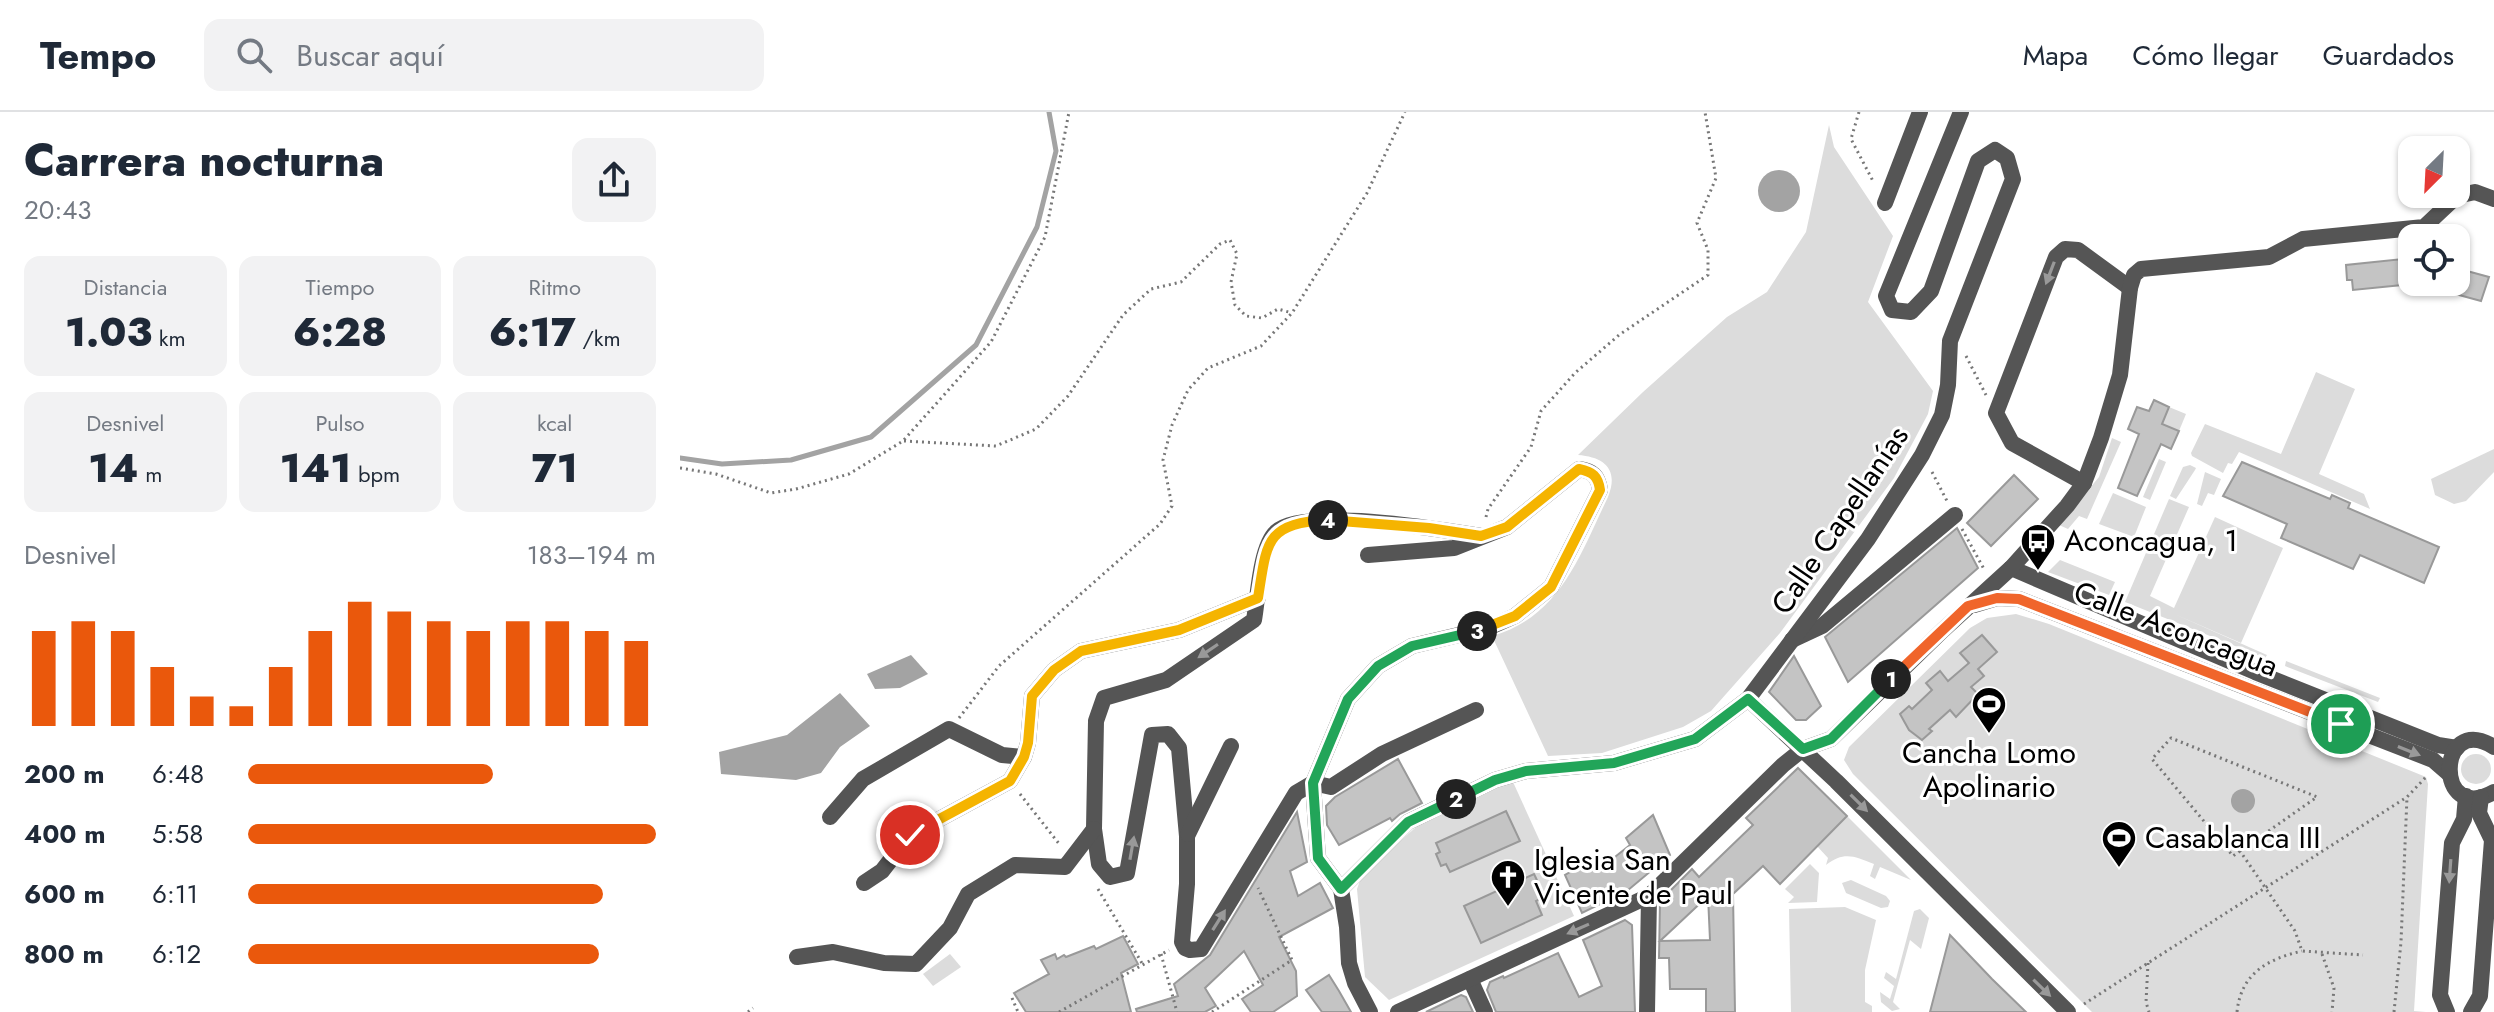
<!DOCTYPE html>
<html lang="es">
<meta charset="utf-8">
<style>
body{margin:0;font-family:Jost,sans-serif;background:#f2f2f3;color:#1f2937;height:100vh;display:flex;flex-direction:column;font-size:30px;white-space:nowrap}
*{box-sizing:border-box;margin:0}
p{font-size:26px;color:#747a83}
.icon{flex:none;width:44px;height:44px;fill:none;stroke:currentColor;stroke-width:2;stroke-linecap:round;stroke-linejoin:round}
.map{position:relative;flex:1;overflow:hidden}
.side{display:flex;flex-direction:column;background:#fff;width:680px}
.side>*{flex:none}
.needle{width:52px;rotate:204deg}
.controls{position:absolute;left:1718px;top:24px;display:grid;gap:16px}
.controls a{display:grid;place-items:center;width:72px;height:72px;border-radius:16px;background:#fff;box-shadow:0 2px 6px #0004;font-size:40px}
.pin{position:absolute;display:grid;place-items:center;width:68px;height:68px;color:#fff;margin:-34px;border:4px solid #fff;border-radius:50%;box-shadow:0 2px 8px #0007}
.km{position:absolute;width:40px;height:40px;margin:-20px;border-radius:50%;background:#222;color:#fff;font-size:22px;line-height:40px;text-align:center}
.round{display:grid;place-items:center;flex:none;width:84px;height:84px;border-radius:16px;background:#f2f2f3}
.head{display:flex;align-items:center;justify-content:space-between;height:136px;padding:0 24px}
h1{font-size:44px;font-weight:800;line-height:60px}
.stats{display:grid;grid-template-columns:repeat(3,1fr);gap:12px;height:136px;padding:8px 24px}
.stats div{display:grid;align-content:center;border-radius:16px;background:#f2f2f3;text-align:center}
.stats b{font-size:40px;font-weight:800}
.stats small{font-size:22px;font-weight:400}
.stats p{font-size:22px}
.chart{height:224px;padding:16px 24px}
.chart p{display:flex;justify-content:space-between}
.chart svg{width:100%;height:144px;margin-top:8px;stroke:#ea580c;stroke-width:6}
ul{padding:0 24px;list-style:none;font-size:26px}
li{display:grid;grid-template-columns:128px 96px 1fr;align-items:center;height:60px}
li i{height:20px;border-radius:10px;background:#ea580c}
header{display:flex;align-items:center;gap:48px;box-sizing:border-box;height:112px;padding:0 40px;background:#fff;border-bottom:2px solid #e0e1e3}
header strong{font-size:38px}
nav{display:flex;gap:44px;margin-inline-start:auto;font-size:28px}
.search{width:560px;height:72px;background:#f2f2f3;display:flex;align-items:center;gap:20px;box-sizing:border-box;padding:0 28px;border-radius:16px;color:#747a83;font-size:30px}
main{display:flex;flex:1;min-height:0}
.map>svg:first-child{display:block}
</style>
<header>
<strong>Tempo</strong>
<div class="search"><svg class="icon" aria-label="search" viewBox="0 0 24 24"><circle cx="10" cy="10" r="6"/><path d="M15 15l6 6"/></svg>Buscar aquí</div>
<nav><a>Mapa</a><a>Cómo llegar</a><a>Guardados</a></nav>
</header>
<main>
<section class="side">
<div class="head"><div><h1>Carrera nocturna</h1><p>20:43</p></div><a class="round"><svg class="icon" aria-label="share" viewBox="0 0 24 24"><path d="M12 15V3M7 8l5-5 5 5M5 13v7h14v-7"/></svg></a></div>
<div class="stats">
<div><p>Distancia</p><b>1.03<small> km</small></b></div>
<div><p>Tiempo</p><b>6:28</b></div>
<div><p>Ritmo</p><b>6:17<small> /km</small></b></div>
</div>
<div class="stats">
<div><p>Desnivel</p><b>14<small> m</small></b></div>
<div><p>Pulso</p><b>141<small> bpm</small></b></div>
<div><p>kcal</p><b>71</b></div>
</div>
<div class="chart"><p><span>Desnivel</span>183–194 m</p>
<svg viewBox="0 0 160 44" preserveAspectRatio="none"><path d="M5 44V15M15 44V12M25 44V15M35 44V26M45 44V35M55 44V38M65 44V26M75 44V15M85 44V6M95 44V9M105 44V12M115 44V15M125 44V12M135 44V12M145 44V15M155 44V18"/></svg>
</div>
<ul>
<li><b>200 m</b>6:48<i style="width:60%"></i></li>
<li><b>400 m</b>5:58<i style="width:100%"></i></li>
<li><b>600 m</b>6:11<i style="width:87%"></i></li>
<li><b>800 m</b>6:12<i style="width:86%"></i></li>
</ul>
</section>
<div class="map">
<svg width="1814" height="900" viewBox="0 0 1814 900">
<rect width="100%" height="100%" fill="#fff"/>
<g fill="#dcdcdc">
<path d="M1149 13 1154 35 1213 124 1188 190 1253 279 1248 302 1214 366 1100 521 1031 599 1003 615 922 641 868 644 812 524C880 505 900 443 928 385 939 358 925 345 898 343L963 280 1047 205 1087 180 1126 120Z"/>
<polygon points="1636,260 1675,277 1639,362 1684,382 1690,397 1559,340 1552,352 1548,351 1543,361 1512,344 1511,341 1525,312 1601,342"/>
<polygon points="1489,295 1506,302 1499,319 1482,312"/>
<polygon points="1432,326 1441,330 1407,407 1399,404 1388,417 1379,413 1419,365"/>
<polygon points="1814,337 1814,360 1786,389 1774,392 1755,383 1751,367"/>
<polygon points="1479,347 1486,350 1470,388 1463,385"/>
<polygon points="1510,353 1516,356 1515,358 1496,387 1490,384 1503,355"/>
<polygon points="1525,360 1541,367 1534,383 1528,381 1522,394 1517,392"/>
<polygon points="1433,381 1466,395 1454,425 1419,412"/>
<polygon points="1489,387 1509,395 1470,484 1494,496 1535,405 1603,436 1561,531 1492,501 1587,543 1585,546 1445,490"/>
<polygon points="1380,448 1435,470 1429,483 1368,460"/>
<polygon points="1336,502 1369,512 1746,665 1748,672 1734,899 1746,900 1412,900 1173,662 1164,648 1169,635 1290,516 1307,506"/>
<polygon points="1606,549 1700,586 1698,590 1605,554"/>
<circle cx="1796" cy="657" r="15"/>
<polygon points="828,669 833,670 894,804 709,888 685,865 677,777 682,763 744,708"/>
<path d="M1167 704 1231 768 1200 755 1195 767 1190 764 1194 752C1174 744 1164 739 1146 753L1148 746 1137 734Z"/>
<polygon points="1130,752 1139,761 1137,790 1108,791 1114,785 1105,777"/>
<polygon points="1171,768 1206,784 1210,789 1208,795 1201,796 1166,781 1162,771"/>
<polygon points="1165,795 1196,808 1185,858 1185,890 1192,894 1192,900 1111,900 1109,797"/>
<polygon points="1240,797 1249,806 1241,837 1230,828 1213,890 1220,897 1212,899 1201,890 1200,880 1210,887 1214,874 1204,866 1206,860 1216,867 1234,799"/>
<polygon points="270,842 281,855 253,874 243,862"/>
</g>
<g fill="#a3a3a3">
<circle cx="1099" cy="79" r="21"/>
<polygon points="231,543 248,562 220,576 195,577 187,562"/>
<polygon points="160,581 190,614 160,635 141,661 116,668 41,662 39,640 107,623"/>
<circle cx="1563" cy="689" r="12"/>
</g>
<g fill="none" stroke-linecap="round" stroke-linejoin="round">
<polyline stroke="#a3a3a3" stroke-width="5" points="0,346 42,352 111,348 191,325 296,233 357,115 376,39 369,0"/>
</g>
<g fill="#c4c4c4" stroke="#999" stroke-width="2" fill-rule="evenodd">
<polygon points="1732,146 1732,172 1673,178 1672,168 1667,168 1666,153"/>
<polygon points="1776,156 1809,165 1801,189 1746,174 1747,170 1776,170"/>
<polygon points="1474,288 1489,295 1482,312 1499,319 1491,337 1481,332 1457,384 1438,376 1459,322 1448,317 1457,295 1469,299"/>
<polygon points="1562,350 1650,387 1652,383 1670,391 1668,396 1759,435 1744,471 1680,443 1673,457 1601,426 1607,412 1543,384"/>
<polygon points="1334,363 1358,387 1311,434 1287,411"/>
<polygon points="1277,416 1298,456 1168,570 1145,525"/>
<polygon points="1302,523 1317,540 1298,557 1304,564 1291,575 1298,582 1276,605 1270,598 1249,617 1252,619 1242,628 1229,618 1220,602 1229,594 1232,597 1252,578 1246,571 1260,559 1268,569 1289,551 1280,541"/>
<polygon points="1114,544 1141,594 1126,608 1116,608 1089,580"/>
<polygon points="718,647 742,691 720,702 712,709 710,706 659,733 647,713 646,694 655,685"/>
<path d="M1118 656 1167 704 1100 772 1083 754 1053 782 1055 900H1026V877H990L989 846H979L980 789 1012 757 1019 765 1073 713 1066 706ZM1028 784 1030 828 980 829Z"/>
<polygon points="826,699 840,729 770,760 766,752 761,754 756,742 760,740 756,731"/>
<polygon points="617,700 627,750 610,759 618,784 640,771 653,796 599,825 616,859 617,884 593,900 571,900 562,887 583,873 564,839 525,876 536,894 525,900 457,900 456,897 498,884 494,872 530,843"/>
<polygon points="973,703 990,743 947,779 902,801 885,763 919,744 926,752 950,733 946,726"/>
<polygon points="854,762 865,785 856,789 862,803 801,831 784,794"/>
<polygon points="945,808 952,813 955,900 816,900 807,878 810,870 823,864 824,866 878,841 899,885 922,874 903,828"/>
<polygon points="1270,823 1312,867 1346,900 1250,900"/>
<polygon points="443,824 458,852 441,861 451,900 346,900 334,881 369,862 361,848 375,842 377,847 384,843 386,845 414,834 416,837"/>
<polygon points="649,863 659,879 671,900 642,900 626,878"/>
<polygon points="781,883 786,885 793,900 746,900"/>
</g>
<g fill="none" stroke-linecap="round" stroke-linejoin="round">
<g stroke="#777" stroke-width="3" stroke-dasharray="2 4" stroke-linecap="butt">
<polyline points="1179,0 1171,27 1194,71"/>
<polyline points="1286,244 1306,283"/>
<polyline points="224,329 316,334 356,317 388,284 443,203 471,177 501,170 540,132 550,128 557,142 551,170 555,193 566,204 582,206 598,197 612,201"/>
<polyline points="0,356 36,362 91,381 116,377 169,362 223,329 311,230 365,125 389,0"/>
<polyline points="1252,360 1267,389"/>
<polyline points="806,405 808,397 851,335 861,299 895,261 939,223 1028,163 1028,138 1017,111 1036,66 1025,0"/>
<polyline points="1282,417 1305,459"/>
<polyline points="279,606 319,554 480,412 492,394 483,348 492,313 508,278 528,256 581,234 612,201 687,81 725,0"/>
<polyline points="340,682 380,733"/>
<polyline points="1560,739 1553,744 1472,647 1491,626 1637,685 1560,739 1615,819 1622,839 1683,843"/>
<polyline points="418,777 463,853"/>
<polyline points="481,842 497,900"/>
<polyline points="1642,842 1654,876 1652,900"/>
<polyline points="1468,851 1466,890 1469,900"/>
<polyline points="332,886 338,900"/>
<polyline points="1404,892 1727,685 1746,665"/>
<polyline points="68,900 73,896"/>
<polyline points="379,900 489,838"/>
<polyline points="532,900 612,848 578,776"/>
<path d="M1557 900C1561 861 1588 847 1622 839"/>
<polyline points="1714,900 1721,830 1727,685"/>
</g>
<g stroke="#555" stroke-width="16">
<polyline points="1205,91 1240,0"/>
<polyline points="1404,371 1332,331 1316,301 1376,145 1385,137 1398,138 1450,176"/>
<path d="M688 443 774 436 827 415 899 357C913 359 918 364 920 378L871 475 835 504 808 516 732 534 698 554 668 587 633 671 638 746 661 777 667 815 669 851 675 871 690 900"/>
<polyline points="1331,456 1575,560 1758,633 1777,636"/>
<polyline points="1294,493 1317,486 1339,487 1753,648 1768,661"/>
<polyline points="1112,528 1142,514 1275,403"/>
<polyline points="1068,587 1156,669 1388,900"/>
<path d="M1814 635C1756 599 1754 714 1814 680"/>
<path d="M633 671 616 681 521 837 510 838 505 836 502 830 507 772V724L499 636 488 622 472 623 447 761 430 765 419 752 414 717 416 609 424 586 486 568 574 508C578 486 580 435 596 420 622 394 764 418 801 424"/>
<polyline points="633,671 651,675 702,642 796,598"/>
<polyline points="150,705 183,667 269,617 322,643 344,645 348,631 352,584 374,558 401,539 499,518 578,486"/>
<polyline points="508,722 551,634"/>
<polyline points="184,771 202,759 230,723 330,669 344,645"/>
<polyline points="661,777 728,710 815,668 846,659 934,651 1015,627 1068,587 1188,427 1242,343 1262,303 1268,273 1270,229 1333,67 1327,46 1315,38 1298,49 1251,179 1231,200 1212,198 1206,184 1281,0"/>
<polyline points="117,845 153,840 204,851 236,852 270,816 288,782 335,753 385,755 414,717"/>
<polyline points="790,867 805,900"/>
<polyline points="718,900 969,784 1103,653 1123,637 1151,627 1263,518 1331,456 1387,394 1404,371 1421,326 1440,263 1450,176 1454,163 1461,157 1589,145 1623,127 1744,115 1777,84 1795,80 1814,87"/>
<polyline points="967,900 969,784"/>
<polyline points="1767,900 1760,883 1772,731 1784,707 1786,684"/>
<polyline points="1791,900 1800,884 1812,728 1799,701 1801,685"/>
</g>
</g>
<defs><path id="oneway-solid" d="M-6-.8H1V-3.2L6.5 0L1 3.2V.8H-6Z" transform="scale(2)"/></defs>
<g fill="#999">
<use href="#oneway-solid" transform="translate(1370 161) rotate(111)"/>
<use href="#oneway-solid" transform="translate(528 539) rotate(146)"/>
<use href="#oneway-solid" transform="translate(1729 639) rotate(22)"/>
<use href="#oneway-solid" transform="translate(1179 691) rotate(45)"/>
<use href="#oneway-solid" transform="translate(452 736) rotate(-80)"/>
<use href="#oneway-solid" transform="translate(1770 759) rotate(94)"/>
<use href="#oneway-solid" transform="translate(539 808) rotate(-58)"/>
<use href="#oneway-solid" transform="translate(898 817) rotate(156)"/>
<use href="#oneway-solid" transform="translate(1362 876) rotate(44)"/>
</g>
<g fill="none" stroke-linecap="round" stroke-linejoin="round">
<g stroke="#fff" stroke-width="16">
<polyline id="split-1" points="1211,567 1288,494 1317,486 1339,487 1661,612"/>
</g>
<g stroke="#fff" stroke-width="16">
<polyline id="split-2" points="776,687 815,668 846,659 934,651 1015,627 1068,587 1123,637 1151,627 1211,567"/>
</g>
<g stroke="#fff" stroke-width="16">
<polyline id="split-3" points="776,687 728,710 661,777 638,746 633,671 668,587 698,554 732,534 797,519"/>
</g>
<g stroke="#fff" stroke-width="16">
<path id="split-4" d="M648 408 749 416 801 424 827 415 899 357C913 360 918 364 920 378L871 475 835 504 797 519"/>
</g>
<g stroke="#fff" stroke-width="16">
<path id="split-5" d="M230 723 330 669 344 645 348 631 352 584 374 558 401 539 499 518 578 486C587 430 585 411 648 408"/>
</g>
<use href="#split-1" stroke="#f0652b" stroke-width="10"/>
<use href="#split-2" stroke="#22a559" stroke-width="10"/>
<use href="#split-3" stroke="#22a559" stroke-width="10"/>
<use href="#split-4" stroke="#f5b400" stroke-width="10"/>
<use href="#split-5" stroke="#f5b400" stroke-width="10"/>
</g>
<defs>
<g id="bus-pin" transform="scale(1.8)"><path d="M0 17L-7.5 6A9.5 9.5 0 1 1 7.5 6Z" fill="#000" stroke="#fff"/><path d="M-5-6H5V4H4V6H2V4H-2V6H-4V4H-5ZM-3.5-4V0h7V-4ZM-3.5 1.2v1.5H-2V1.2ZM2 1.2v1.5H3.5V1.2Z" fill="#fff"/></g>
<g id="stadium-pin" transform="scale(1.8)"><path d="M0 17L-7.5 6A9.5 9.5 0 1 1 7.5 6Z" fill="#000" stroke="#fff"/><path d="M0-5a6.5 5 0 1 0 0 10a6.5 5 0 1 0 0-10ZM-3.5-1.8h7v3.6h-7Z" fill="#fff"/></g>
<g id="church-pin" transform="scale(1.8)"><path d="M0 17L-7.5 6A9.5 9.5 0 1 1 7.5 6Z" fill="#000" stroke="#fff"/><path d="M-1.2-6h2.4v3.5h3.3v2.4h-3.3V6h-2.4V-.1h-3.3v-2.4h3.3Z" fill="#fff"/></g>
</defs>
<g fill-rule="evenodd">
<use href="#bus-pin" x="1358" y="429"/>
<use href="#stadium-pin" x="1309" y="592"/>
<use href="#stadium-pin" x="1439" y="726"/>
<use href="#church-pin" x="828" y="765"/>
</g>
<g text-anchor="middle" stroke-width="6" stroke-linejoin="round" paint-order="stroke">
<g font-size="30" fill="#000" stroke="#fff">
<text transform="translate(1160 408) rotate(-56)" y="10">Calle Capellanías</text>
<text transform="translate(1496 517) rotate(21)" y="10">Calle Aconcagua</text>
</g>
<g font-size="30" fill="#000" stroke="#fff" text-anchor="start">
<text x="1384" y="439">Aconcagua, 1</text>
<text x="1309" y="651" text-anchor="middle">Cancha Lomo<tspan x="1309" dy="34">Apolinario</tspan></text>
<text x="1465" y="736">Casablanca III</text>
<text x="854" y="758">Iglesia San<tspan x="854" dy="34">Vicente de Paul</tspan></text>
</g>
</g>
</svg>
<div class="controls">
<a><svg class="needle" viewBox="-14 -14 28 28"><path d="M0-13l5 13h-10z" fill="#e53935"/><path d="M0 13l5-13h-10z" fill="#747a83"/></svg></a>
<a><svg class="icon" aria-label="locate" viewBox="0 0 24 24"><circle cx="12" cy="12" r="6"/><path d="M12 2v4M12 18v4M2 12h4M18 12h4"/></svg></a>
</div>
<div class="pin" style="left:1661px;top:612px;background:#1e9e55"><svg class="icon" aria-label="arrive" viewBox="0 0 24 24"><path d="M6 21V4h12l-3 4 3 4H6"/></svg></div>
<div class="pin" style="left:230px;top:723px;background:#d93025"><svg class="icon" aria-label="check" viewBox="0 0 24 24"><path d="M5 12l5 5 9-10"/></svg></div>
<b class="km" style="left:1211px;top:567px">1</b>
<b class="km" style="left:776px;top:687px">2</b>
<b class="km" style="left:797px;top:519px">3</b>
<b class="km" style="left:648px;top:408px">4</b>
</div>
</main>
